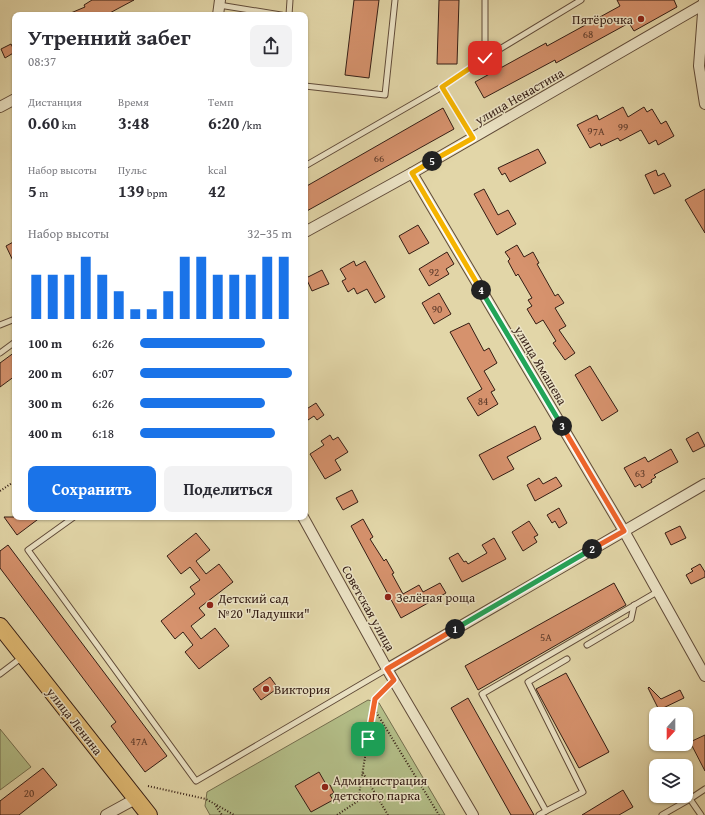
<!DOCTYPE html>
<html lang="ru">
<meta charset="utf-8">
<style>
body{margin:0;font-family:"Gentium Book Plus",serif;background:#f2f2f3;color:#2b2b33;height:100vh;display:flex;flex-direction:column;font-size:15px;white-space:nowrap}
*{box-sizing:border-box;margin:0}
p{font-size:13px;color:#7c7c81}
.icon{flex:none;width:22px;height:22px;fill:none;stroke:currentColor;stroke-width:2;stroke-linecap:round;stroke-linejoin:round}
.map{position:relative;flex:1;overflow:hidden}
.drawer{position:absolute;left:12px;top:12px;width:296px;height:508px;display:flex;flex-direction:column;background:#fff;border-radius:8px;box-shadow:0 1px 3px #0004}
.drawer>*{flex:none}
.needle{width:26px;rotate:201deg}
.fabs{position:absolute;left:649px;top:707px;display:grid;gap:8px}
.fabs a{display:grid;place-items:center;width:44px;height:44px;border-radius:8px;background:#fff;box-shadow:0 1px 3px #0004;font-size:20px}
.pin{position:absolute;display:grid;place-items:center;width:34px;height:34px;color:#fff;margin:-17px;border-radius:8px;box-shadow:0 2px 6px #0006}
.km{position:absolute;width:20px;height:20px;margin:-10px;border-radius:50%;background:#222;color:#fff;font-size:11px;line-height:20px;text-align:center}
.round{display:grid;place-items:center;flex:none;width:42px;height:42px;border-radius:8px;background:#f2f2f3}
.summary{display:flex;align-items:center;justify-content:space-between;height:68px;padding:0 16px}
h1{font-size:22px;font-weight:600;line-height:30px}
.metrics{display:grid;grid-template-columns:repeat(3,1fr);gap:6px;height:68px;padding:4px 16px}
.metrics div{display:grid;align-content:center}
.metrics b{font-size:17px;font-weight:600}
.metrics small{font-size:11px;font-weight:400}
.metrics p{font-size:11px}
.chart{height:112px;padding:8px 16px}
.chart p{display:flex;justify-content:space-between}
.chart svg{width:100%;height:72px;margin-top:4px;stroke:#1a73e8;stroke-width:6}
.action{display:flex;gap:8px;margin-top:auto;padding:8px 16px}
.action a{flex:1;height:46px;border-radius:8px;background:#1a73e8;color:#fff;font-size:16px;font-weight:600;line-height:46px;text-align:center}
.action a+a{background:#f2f2f3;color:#2b2b33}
ul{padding:0 16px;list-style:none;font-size:13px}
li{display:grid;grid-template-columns:64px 48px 1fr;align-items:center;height:30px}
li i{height:10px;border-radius:5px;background:#1a73e8}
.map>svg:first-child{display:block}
</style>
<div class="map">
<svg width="705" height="815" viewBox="0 0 705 815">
<rect width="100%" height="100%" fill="#e2d6a8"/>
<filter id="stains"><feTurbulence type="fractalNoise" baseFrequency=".005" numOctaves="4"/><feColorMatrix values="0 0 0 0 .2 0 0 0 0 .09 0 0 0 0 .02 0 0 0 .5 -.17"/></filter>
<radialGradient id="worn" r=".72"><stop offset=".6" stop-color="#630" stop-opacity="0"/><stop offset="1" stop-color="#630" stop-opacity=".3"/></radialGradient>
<g fill="#b3be88" stroke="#746e4e">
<polygon points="368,700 379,703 445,815 210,815 205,806 207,792"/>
<polygon points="0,729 31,767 0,790"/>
</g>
<g fill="#d6926d" stroke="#341d14">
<polygon points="92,0 134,0 106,15 66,15 85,7 84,5"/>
<polygon points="354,0 379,0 369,78 345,75"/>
<polygon points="439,0 459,0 457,64 437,64"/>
<polygon points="617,0 674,0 677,7 634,31 629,23 556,63 555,60 484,98 475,82 546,43 547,46 620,6"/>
<polygon points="11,44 15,52 5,58 1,49"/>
<polygon points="623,107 628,117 644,107 647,112 652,109 661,124 666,121 674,136 658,145 656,140 649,144 641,130 620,141 618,138 601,146 600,143 590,148 577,125 597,115 599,120"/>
<polygon points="443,108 454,129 305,212 305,187"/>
<polygon points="538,149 546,163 510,182 505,173 502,175 498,168"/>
<polygon points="656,170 658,176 664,173 671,186 654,194 645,175"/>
<polygon points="484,189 498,215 508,210 516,224 497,235 474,194"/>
<polygon points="705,189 705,233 685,200"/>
<polygon points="418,225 429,243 409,254 399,236"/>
<polygon points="15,241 15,265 6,246"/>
<polygon points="517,245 524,257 533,252 539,263 537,264 555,296 558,294 564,303 555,308 566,326 559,330 575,353 565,360 553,343 556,341 543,320 536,324 527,309 532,306 528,300 532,298 518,274 516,276 508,261 510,259 505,252"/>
<polygon points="447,252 454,264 446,269 449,274 429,286 419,269"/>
<polygon points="354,261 356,266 365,261 385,297 375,303 367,289 357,294 354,288 348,292 342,281 346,279 340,269"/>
<polygon points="322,270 329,284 312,291 306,278"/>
<polygon points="439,293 451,314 434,324 422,303"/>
<polygon points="469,323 484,351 489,348 497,363 484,371 495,390 491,392 498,404 478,416 467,398 482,389 450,332"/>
<polygon points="15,352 15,376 0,387 0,363"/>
<polygon points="590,366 618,411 602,421 575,375"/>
<polygon points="316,403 324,415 317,420 314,416 305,422 305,410"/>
<polygon points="535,426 541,439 507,457 514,469 493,480 479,455"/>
<polygon points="698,432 705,446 693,452 686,439"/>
<polygon points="330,435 333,440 338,437 348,452 335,460 341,470 325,479 310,454 324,445 321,441"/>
<polygon points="671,449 678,462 654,475 656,477 651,480 652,482 642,488 640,484 635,487 624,468 645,457 648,462"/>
<polygon points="556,477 562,486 535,501 527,485 539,478 543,484"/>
<polygon points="352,490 358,502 343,510 336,498"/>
<polygon points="559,508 567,523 559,528 555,521 552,523 547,515"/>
<polygon points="4,517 41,517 17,535"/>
<polygon points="363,519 373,537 370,539 384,561 386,559 394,573 392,574 403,594 419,585 423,592 440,583 446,593 401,618 351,526"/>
<polygon points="529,521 538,535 534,537 537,542 523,551 512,532"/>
<polygon points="680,526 686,538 671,545 665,533"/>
<polygon points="196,533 210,550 196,561 206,574 219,564 233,582 199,608 205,615 191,626 201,639 215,628 229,646 199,669 185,652 193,645 183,632 175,639 161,621 195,594 190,587 200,580 190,567 181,574 167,556"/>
<polygon points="494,538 506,559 462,582 449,558 458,553 464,562 466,561 468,564 487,553 482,545"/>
<polygon points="8,545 167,756 145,772 111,726 116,722 0,568 0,551"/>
<polygon points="700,564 705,572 705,577 691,584 686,575 693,571 691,569"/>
<polygon points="614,583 626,605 478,690 465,666"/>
<polygon points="566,673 609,752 579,768 536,689"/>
<polygon points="270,677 278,688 261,700 253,689"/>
<polygon points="649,687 661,699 680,690 684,698 659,710 648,688"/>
<polygon points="468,698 534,815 511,815 451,708"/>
<polygon points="705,735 705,771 690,742"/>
<polygon points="43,768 57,785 19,815 0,815 0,801"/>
<polygon points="319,772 327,786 330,785 334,793 330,795 333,800 311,812 295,786"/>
<polygon points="623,790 633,807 619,815 582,815"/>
</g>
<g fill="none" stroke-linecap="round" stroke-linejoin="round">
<g stroke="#604b39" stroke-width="7">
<g id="service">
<polyline points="485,0 485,58 581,0"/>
<polyline points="219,5 281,15"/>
<polyline points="289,15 290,0"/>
<polyline points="305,86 385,95 395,0"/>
<polyline points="473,138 442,87 485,58"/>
<polyline points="305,166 442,87"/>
<polyline points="0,325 15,319"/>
<polyline points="0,353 15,342"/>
<polyline points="74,517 28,550 196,781 387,669"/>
<polyline points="587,645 631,619 634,605"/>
<polyline points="0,674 21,658"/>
<polyline points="690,799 705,789"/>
<polyline points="546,811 583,792 528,682 567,659"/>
<polyline points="539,815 546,811 482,694 657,592"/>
<polyline points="662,815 690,799 701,815"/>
</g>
</g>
<g stroke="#604b39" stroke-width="12">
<g id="minor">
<polyline points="704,0 699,66 705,104"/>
<polyline points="218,15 220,0"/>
<polyline points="0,107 15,99"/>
<polyline points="412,173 624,531 705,676"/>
<polyline points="305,232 412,173 704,4"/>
<polyline points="303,517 387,669 473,815"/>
<polyline points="387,669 705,484"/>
<polyline points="106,815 137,798"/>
</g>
</g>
<g stroke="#341d14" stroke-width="18">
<polyline id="primary" points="0,626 149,815"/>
</g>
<g stroke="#341d14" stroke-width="2" stroke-dasharray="1 2" stroke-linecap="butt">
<polyline points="0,491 15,481"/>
<polyline points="373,707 439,815"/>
<polyline points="363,773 388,815"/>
<polyline points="148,786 206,799 234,815"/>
<polyline points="216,806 222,815"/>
<polyline points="337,815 358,801 374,701 387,686"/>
</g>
<use href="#service" stroke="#ece4c6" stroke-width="5"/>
<use href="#minor" stroke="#ece4c6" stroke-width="10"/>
<use href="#primary" stroke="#e1bb74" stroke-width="16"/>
</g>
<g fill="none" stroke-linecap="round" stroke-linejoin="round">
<g stroke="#fff" stroke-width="8">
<polyline id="split-1" points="368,739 375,699 394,680 387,669 455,629"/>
</g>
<g stroke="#fff" stroke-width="8">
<polyline id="split-2" points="455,629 592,549"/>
</g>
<g stroke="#fff" stroke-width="8">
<polyline id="split-3" points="562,426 624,531 592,549"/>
</g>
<g stroke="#fff" stroke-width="8">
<polyline id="split-4" points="481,290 562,426"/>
</g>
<g stroke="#fff" stroke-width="8">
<polyline id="split-5" points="432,161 412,173 481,290"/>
</g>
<g stroke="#fff" stroke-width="8">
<polyline id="split-6" points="432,161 473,138 442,87 485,58"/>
</g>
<use href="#split-1" stroke="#f0652b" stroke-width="5"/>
<use href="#split-2" stroke="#22a559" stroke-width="5"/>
<use href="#split-3" stroke="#f0652b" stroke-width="5"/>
<use href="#split-4" stroke="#22a559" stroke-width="5"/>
<use href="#split-5" stroke="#f5b400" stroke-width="5"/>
<use href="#split-6" stroke="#f5b400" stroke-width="5"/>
</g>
<g fill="#8f2418" stroke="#ece4c6" stroke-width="1.5">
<circle cx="641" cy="19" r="4"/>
<circle cx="388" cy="597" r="4"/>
<circle cx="210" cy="605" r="4"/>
<circle cx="266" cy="689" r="4"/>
<circle cx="325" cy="787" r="4"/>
</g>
<g text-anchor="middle" stroke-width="3" stroke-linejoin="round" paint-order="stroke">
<g font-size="11" fill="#5c3a2a">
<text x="588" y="38">68</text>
<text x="623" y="131">99</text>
<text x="596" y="135">97А</text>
<text x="379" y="162">66</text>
<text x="434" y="276">92</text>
<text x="437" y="313">90</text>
<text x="483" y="405">84</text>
<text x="640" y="477">63</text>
<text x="546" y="641">5А</text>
<text x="139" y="745">47А</text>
<text x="29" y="797">20</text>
</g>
<g font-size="13" fill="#341d14" stroke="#ece4c6" text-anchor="start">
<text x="633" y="24" text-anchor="end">Пятёрочка</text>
<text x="396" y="602">Зелёная роща</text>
<text x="218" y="603">Детский сад<tspan x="218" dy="15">№20 "Ладушки"</tspan></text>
<text x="274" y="694">Виктория</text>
<text x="333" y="785">Администрация<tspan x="333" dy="15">детского парка</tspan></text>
</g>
<g font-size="13" fill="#341d14" stroke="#ece4c6">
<text transform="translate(519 96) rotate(-30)" y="5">улица Ненастина</text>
<text transform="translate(541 365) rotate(59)" y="5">улица Ямашева</text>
<text transform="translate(369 608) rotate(61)" y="5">Советская улица</text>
<text transform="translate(75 721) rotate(52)" y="5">улица Ленина</text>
</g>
</g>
<rect width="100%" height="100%" filter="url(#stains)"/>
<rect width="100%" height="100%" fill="url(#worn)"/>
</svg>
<div class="fabs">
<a><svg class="needle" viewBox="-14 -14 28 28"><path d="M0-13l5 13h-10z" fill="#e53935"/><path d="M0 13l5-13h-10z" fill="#7c7c81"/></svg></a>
<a><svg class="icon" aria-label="layers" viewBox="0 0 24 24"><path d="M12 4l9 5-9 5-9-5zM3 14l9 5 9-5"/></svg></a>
</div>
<div class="pin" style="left:368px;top:739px;background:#1e9e55"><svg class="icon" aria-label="arrive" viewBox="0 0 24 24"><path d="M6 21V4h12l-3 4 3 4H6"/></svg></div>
<div class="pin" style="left:485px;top:58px;background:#d93025"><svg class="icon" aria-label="check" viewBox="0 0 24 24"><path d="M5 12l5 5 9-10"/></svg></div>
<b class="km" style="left:455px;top:629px">1</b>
<b class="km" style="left:592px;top:549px">2</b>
<b class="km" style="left:562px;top:426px">3</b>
<b class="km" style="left:481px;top:290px">4</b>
<b class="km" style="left:432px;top:161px">5</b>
<section class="drawer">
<div class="summary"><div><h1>Утренний забег</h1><p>08:37</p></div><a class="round"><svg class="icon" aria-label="share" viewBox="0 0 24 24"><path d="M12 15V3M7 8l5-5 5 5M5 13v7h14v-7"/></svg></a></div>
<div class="metrics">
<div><p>Дистанция</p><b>0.60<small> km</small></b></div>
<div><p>Время</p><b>3:48</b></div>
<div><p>Темп</p><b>6:20<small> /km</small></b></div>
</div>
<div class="metrics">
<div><p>Набор высоты</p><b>5<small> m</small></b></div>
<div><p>Пульс</p><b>139<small> bpm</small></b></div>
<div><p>kcal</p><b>42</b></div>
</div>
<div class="chart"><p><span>Набор высоты</span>32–35 m</p>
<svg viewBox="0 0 160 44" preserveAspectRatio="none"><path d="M5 44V17M15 44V17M25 44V17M35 44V6M45 44V17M55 44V27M65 44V38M75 44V38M85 44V27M95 44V6M105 44V6M115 44V17M125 44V17M135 44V17M145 44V6M155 44V6"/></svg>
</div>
<ul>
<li><b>100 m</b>6:26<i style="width:82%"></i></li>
<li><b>200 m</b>6:07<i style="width:100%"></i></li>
<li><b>300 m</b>6:26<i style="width:82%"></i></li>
<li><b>400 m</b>6:18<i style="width:89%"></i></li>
</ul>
<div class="action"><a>Сохранить</a><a>Поделиться</a></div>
</section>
</div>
